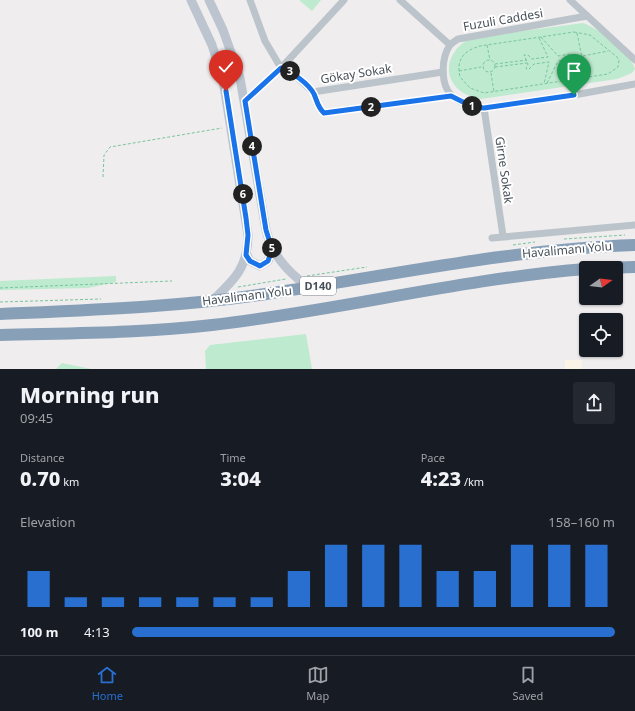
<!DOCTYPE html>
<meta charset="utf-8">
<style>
body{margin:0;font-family:"Noto Sans",sans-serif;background:#242831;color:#f1f3f6;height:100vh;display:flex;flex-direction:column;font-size:15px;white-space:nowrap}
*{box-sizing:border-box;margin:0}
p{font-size:13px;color:#9ea1a6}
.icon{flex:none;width:22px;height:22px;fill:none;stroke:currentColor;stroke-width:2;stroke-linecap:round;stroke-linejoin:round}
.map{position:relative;height:369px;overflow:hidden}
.panel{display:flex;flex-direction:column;background:#171b24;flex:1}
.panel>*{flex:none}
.needle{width:26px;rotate:76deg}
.fabs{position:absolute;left:579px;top:261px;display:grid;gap:8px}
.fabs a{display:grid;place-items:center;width:44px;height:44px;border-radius:4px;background:#171b24;box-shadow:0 1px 3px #0004;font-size:20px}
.pin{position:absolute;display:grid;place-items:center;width:34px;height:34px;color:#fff;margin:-41px -17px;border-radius:50% 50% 50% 0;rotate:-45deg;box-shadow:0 0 4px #0007}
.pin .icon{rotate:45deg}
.km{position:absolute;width:20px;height:20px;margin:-10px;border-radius:50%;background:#222;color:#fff;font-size:11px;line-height:20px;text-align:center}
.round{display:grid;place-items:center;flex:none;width:42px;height:42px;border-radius:4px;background:#242831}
.headline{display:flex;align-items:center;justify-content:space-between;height:68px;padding:0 20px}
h1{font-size:22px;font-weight:800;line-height:30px}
.stats{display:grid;grid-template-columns:repeat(3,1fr);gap:6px;height:68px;padding:4px 20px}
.stats div{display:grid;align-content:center}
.stats b{font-size:20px;font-weight:800}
.stats small{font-size:11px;font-weight:400}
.stats p{font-size:11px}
.chart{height:112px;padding:8px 20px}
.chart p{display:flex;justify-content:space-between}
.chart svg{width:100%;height:72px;margin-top:4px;stroke:#286fcf;stroke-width:6}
ul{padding:0 20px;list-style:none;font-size:13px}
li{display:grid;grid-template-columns:64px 48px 1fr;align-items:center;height:30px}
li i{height:10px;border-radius:5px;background:#286fcf}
.menu{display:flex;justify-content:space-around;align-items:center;height:56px;border-top:1px solid #363941;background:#171b24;font-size:11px;color:#9ea1a6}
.menu a{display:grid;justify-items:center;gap:2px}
.menu .active{color:#286fcf}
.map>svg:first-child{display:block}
</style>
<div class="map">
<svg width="635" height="369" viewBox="0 0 635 369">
<rect width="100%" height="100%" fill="#efeded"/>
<rect fill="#faf4e6" x="565" y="360" width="17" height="9"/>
<g fill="#beeacf">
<polygon points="299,0 321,0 312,11"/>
<path d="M583 23C600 29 630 52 635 69L632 73 617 79 481 99C473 97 464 95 458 89 440 72 451 47 471 38Z"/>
<polygon points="116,276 116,282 88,288 0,290 0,281"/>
<polygon points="306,334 312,369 206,369 205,351 210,345"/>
<polygon points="62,363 91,369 56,369"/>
</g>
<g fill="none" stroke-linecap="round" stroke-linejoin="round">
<g stroke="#79c5a0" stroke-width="1" stroke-dasharray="3 2" stroke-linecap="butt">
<path d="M574 32 590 35 617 57 619 60 618 67 608 74 484 93 470 88 460 77C456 60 463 51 480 46Z"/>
<polyline points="577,33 586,77"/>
<polyline points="541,37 558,56 570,54 574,56"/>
<polyline points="539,38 548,57 532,59 528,55 524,55 528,64 526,69 529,69 534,64 549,62 544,84"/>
<polyline points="487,45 490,60"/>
<circle cx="489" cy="66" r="6"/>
<polyline points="495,64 527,60"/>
<polyline points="495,67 527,63"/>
<polyline points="459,71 481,67"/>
<polyline points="491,73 494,92"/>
<polyline points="547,83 558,61 608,51"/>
<polyline points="103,177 104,155 110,147 222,128"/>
<polyline points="564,239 625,235"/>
<polyline points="513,245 535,242"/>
<polyline points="307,276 367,267"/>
<polyline points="238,287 286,279"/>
<polyline points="0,288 172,281"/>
<polyline points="0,302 101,299"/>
</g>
<polyline stroke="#bcc4cb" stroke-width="3.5" points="313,92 318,105 324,113 451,96"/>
<g stroke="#bcc4cb" stroke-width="7">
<polyline points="250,0 265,41 281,68 344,0"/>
<polyline points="400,0 450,45"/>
<polyline points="570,0 635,60"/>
<path d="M587 16 458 39C455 41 452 43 450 45 441 58 440 85 452 96 461 104 473 107 484 108L574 95 635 84"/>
<polyline points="245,101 281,68 290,71 313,92 443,72"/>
<polyline points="484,108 503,236"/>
<polyline points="492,238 635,225"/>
</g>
<g stroke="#bcc5cf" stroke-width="9">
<path d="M191 0 212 45 223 80 248 235C248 268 234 280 212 301"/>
<path d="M209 0 223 30 240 78 266 230C273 256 287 271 308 287"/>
<polyline points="247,255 250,261 260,266 268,261 272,249"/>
</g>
<g stroke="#889fb8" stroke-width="12">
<polyline points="601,268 635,267"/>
<path d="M0 314C91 310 182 307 272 293 393 275 513 249 635 245"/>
<path d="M0 335C70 333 142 333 212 325 337 311 460 279 586 269"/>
</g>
</g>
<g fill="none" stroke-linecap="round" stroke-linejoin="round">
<g stroke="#fff" stroke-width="8">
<path id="route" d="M226 91 246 218 248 235 246 255 250 261 260 266 268 261 272 249 266 230 245 101 281 68C291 71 309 84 314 94 317 101 318 108 324 113L451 96 473 107 484 108 574 95"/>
</g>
<use href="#route" stroke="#1a73e8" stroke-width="5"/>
</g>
<g text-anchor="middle" stroke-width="4" stroke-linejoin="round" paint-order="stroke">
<rect fill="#fff" stroke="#7e848a" stroke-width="1" x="300" y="277" width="36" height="18" rx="3"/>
<g font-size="11" font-weight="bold" fill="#475058">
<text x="318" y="290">D140</text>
</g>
<g font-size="12" fill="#475058" stroke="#fff">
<text transform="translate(503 20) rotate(-10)" y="4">Fuzuli Caddesi</text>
<text transform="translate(356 74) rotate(-9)" y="4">Gökay Sokak</text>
<text transform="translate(504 170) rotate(82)" y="4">Girne Sokak</text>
<text transform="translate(567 250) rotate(-5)" y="4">Havalimanı Yolu</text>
<text transform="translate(247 296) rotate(-7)" y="4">Havalimanı Yolu</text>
</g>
</g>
</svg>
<div class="fabs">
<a><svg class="needle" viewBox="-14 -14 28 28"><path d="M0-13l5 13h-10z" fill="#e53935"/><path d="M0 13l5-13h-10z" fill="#9ea1a6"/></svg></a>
<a><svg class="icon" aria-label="locate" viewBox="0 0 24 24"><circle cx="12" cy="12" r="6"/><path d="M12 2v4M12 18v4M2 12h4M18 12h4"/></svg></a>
</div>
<div class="pin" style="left:574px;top:95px;background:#1e9e55"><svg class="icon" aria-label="arrive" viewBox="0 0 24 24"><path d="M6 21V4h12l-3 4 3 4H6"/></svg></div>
<div class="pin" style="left:226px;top:91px;background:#d93025"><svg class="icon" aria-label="check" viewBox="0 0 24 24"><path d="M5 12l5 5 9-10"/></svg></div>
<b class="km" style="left:472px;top:106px">1</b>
<b class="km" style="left:371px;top:107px">2</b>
<b class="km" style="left:290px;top:71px">3</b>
<b class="km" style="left:252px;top:146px">4</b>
<b class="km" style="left:272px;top:248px">5</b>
<b class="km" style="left:243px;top:194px">6</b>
</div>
<section class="panel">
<div class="headline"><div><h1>Morning run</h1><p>09:45</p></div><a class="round"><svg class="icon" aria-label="share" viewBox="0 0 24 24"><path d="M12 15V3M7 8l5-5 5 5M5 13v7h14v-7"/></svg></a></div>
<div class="stats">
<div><p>Distance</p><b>0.70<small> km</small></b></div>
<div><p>Time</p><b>3:04</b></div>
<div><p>Pace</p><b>4:23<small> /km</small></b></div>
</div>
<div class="chart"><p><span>Elevation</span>158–160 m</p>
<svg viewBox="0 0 160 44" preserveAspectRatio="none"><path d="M5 44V22M15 44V38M25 44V38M35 44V38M45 44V38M55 44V38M65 44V38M75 44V22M85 44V6M95 44V6M105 44V6M115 44V22M125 44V22M135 44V6M145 44V6M155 44V6"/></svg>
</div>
<ul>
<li><b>100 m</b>4:13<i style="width:100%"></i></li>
</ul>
</section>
<nav class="menu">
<a class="active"><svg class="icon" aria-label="home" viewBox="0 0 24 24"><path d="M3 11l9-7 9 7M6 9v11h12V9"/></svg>Home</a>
<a><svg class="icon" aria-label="map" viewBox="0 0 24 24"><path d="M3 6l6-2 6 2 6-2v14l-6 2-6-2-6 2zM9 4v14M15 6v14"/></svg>Map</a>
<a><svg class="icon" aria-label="saved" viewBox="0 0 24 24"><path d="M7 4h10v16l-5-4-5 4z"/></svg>Saved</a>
</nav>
